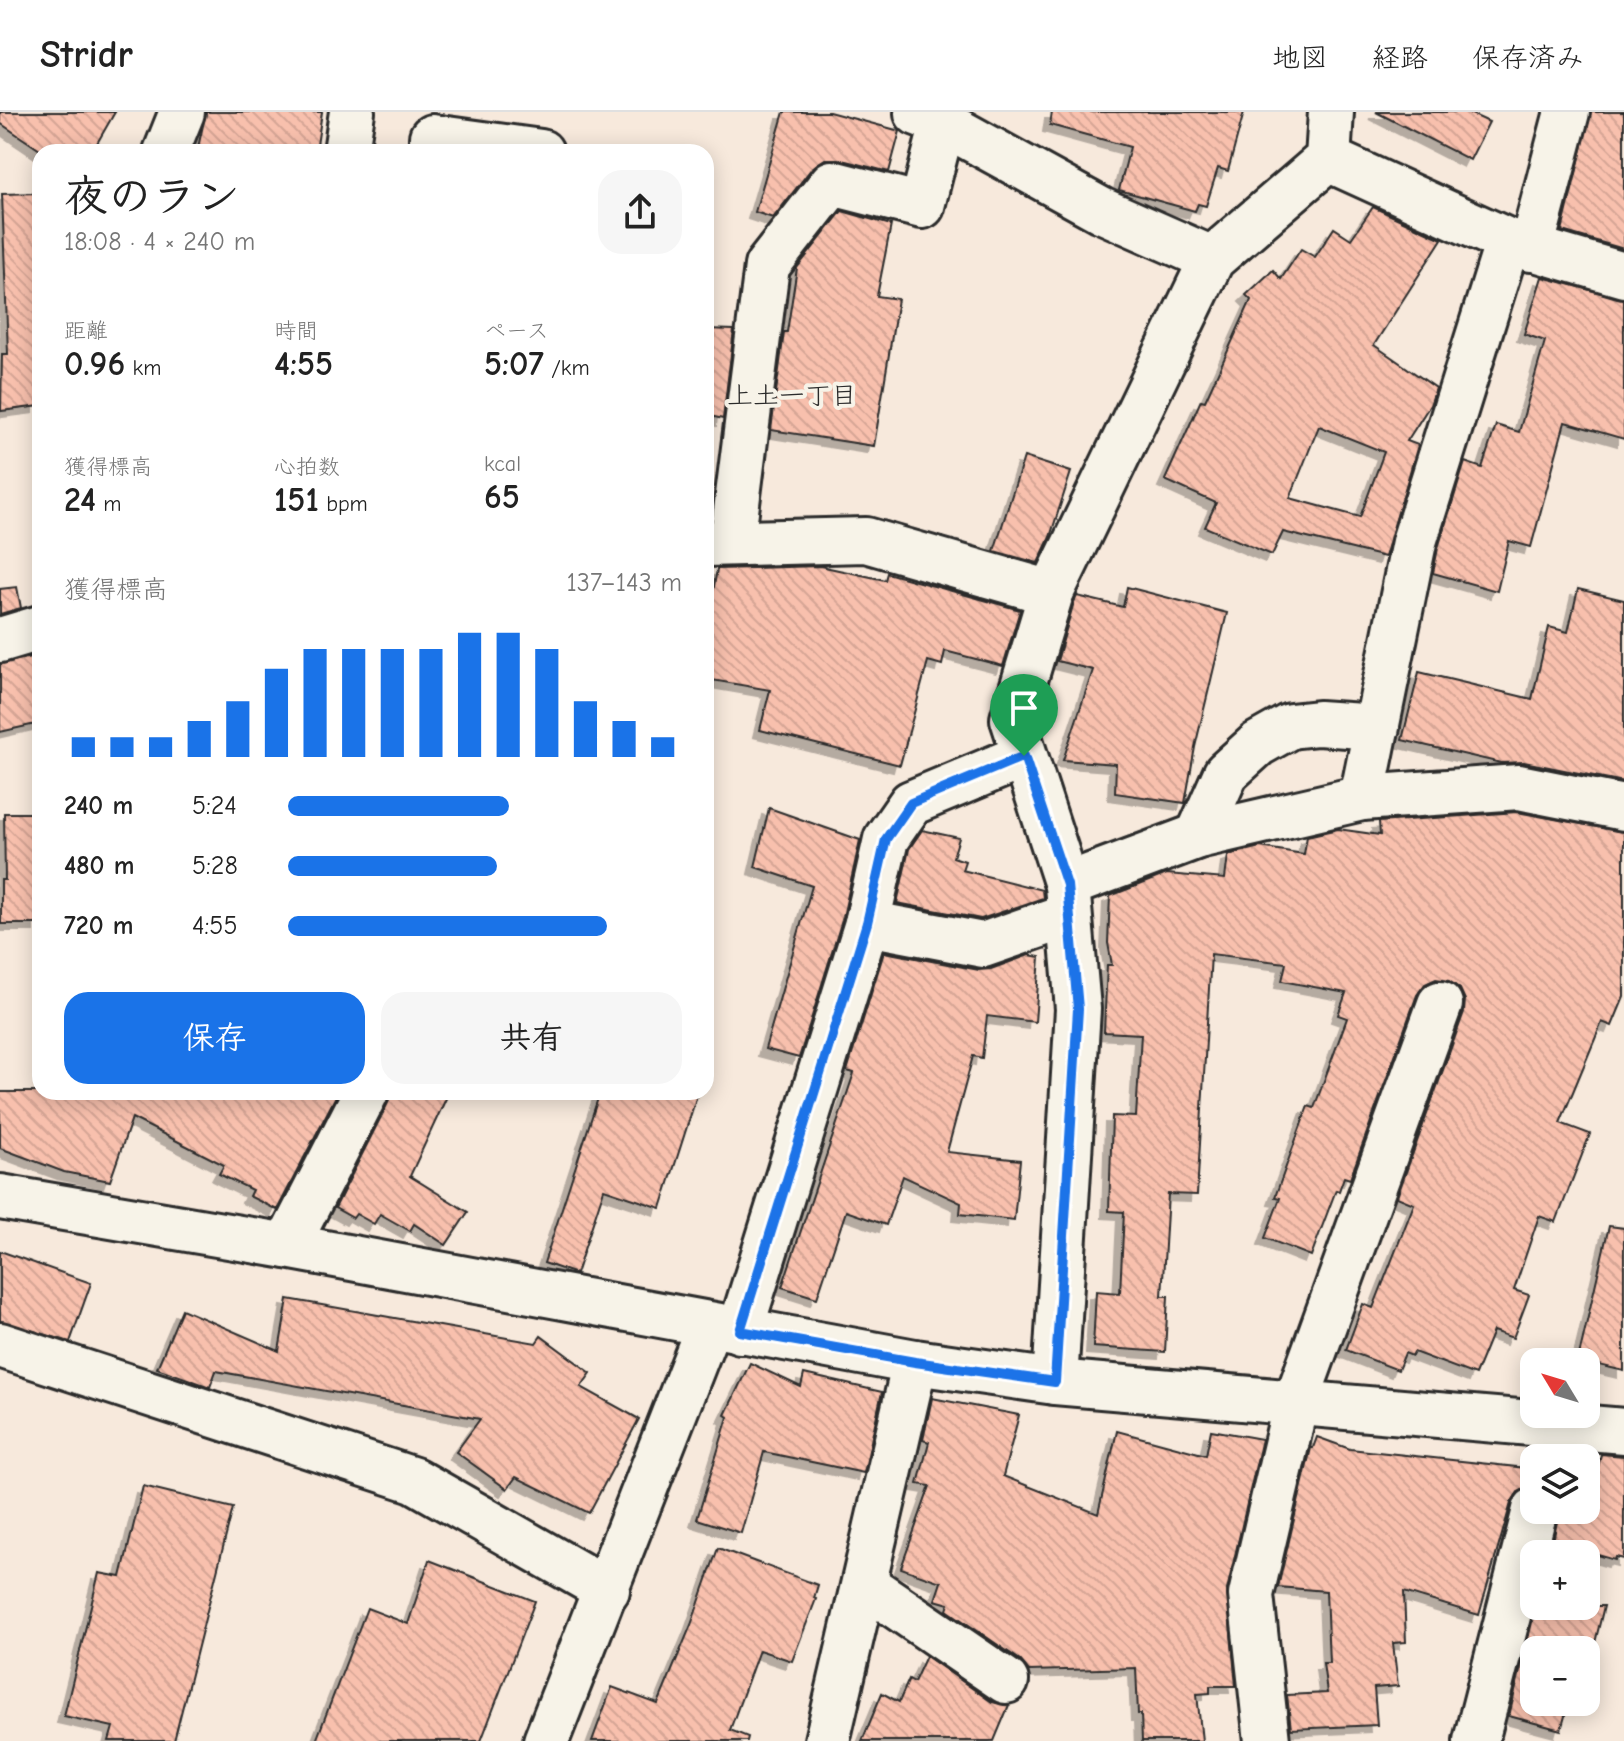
<!DOCTYPE html>
<html lang="ja">
<meta charset="utf-8">
<style>
body{margin:0;font-family:"Comic Neue","Klee One",sans-serif;background:#f6f6f6;color:#222;height:100vh;display:flex;flex-direction:column;font-size:30px;white-space:nowrap}
*{box-sizing:border-box;margin:0}
p{font-size:26px;color:#767676}
.icon{flex:none;width:44px;height:44px;fill:none;stroke:currentColor;stroke-width:2;stroke-linecap:round;stroke-linejoin:round}
.map{position:relative;flex:1;overflow:hidden}
.drawer{position:absolute;left:32px;top:32px;width:682px;height:956px;display:flex;flex-direction:column;background:#fff;border-radius:24px;box-shadow:0 4px 20px #0003}
.drawer>*{flex:none}
.needle{width:52px;rotate:308deg}
.controls{position:absolute;left:1520px;top:1236px;display:grid;gap:16px}
.controls a{display:grid;place-items:center;width:80px;height:80px;border-radius:16px;background:#fff;box-shadow:0 4px 20px #0003;font-size:40px}
.pin{position:absolute;display:grid;place-items:center;width:68px;height:68px;color:#fff;margin:-82px -34px;border-radius:50% 50% 50% 0;rotate:-45deg;box-shadow:0 0 8px #0007}
.pin .icon{rotate:45deg}
.round{display:grid;place-items:center;flex:none;width:84px;height:84px;border-radius:24px;background:#f6f6f6}
.head{display:flex;align-items:center;justify-content:space-between;height:136px;padding:0 32px}
h1{font-size:44px;font-weight:700;line-height:60px}
.metrics{display:grid;grid-template-columns:repeat(3,1fr);gap:12px;height:136px;padding:8px 32px}
.metrics div{display:grid;align-content:center}
.metrics b{font-size:34px;font-weight:700}
.metrics small{font-size:22px;font-weight:400}
.metrics p{font-size:22px}
.chart{height:224px;padding:16px 32px}
.chart p{display:flex;justify-content:space-between}
.chart svg{width:100%;height:144px;margin-top:8px;stroke:#1a73e8;stroke-width:6}
.action{display:flex;gap:16px;margin-top:auto;padding:16px 32px}
.action a{flex:1;height:92px;border-radius:24px;background:#1a73e8;color:#fff;font-size:32px;font-weight:700;line-height:92px;text-align:center}
.action a+a{background:#f6f6f6;color:#222}
ul{padding:0 32px;list-style:none;font-size:26px}
li{display:grid;grid-template-columns:128px 96px 1fr;align-items:center;height:60px}
li i{height:20px;border-radius:10px;background:#1a73e8}
header{display:flex;align-items:center;gap:48px;box-sizing:border-box;height:112px;padding:0 40px;background:#fff;border-bottom:2px solid #e0e0e0}
header strong{font-size:38px}
nav{display:flex;gap:44px;margin-inline-start:auto;font-size:28px}
.map>svg:first-child{display:block}
</style>
<header>
<strong>Stridr</strong>
<nav><a>地図</a><a>経路</a><a>保存済み</a></nav>
</header>
<div class="map">
<svg width="1624" height="1629" viewBox="0 0 1624 1629">
<defs>
<pattern id="building-back-hatch" width="6" height="6" patternUnits="userSpaceOnUse" patternTransform="scale(2)"><rect width="6" height="6" fill="#f8c0ad"/><path d="M-1 5l2 2M0 0l6 6M5-1l2 2" fill="none" stroke="#d5a595"/></pattern>
<filter id="shadow"><feDropShadow dx="-7" dy="7" stdDeviation="0" flood-color="#0004"/></filter>
</defs>
<rect width="100%" height="100%" fill="#f7e9dc"/>
<filter id="ink" filterUnits="userSpaceOnUse"><feTurbulence type="fractalNoise" baseFrequency=".0125" numOctaves="2"/><feDisplacementMap in="SourceGraphic" scale="16" xChannelSelector="R" yChannelSelector="G"/><feConvolveMatrix kernelMatrix="1 2 1 2 8 2 1 2 1" color-interpolation-filters="sRGB"/></filter>
<g filter="url(#ink)">
<g fill="url(#building-back-hatch)" stroke="#2b2b2b" stroke-width="2" fill-rule="evenodd" filter="url(#shadow)">
<polygon points="0,0 115,0 92,40 43,40 0,11"/>
<polygon points="206,0 322,0 316,40 197,40"/>
<polygon points="784,0 829,0 900,19 889,60 838,47 825,47 812,56 773,106 755,100"/>
<polygon points="1052,0 1244,0 1228,59 1218,56 1206,94 1198,92 1195,99 1119,78 1130,35 1050,13"/>
<polygon points="1376,0 1467,0 1489,10 1470,48"/>
<polygon points="1591,0 1624,0 1624,137 1562,119"/>
<polygon points="40,81 40,294 1,299 2,242 8,242 2,82"/>
<path d="M1373 95 1442 127 1374 233 1436 276 1430 293 1407 329 1418 333 1385 445 1283 420 1272 443 1205 415 1216 391 1165 368 1201 288 1205 289 1251 188 1246 183 1273 158 1281 167 1301 137 1315 145 1334 116 1351 127ZM1319 314 1384 340 1360 405 1290 386Z"/>
<polygon points="842,99 891,113 877,184 898,187 874,334 771,318 784,220 787,220 797,156"/>
<polygon points="1542,165 1624,187 1624,327 1565,310 1531,435 1509,429 1497,479 1433,461 1438,436 1465,350 1482,356 1496,313 1519,320 1545,229 1524,222"/>
<polygon points="706,217 734,218 723,307 706,303"/>
<polygon points="1024,345 1071,360 1050,425 1038,451 994,439"/>
<polygon points="820,454 885,468 887,461 1020,498 1003,554 945,539 942,553 928,549 900,653 760,618 770,578 706,567 706,520 717,457"/>
<polygon points="17,475 21,496 0,502 0,477"/>
<polygon points="1127,475 1227,501 1195,635 1185,691 1115,681 1116,652 1063,648 1093,558 1057,549 1074,490 1077,484 1123,495"/>
<polygon points="1578,477 1624,488 1624,670 1524,650 1501,651 1402,628 1419,560 1532,587 1549,515 1568,520"/>
<polygon points="31,545 40,587 40,611 0,620 0,552"/>
<polygon points="769,696 860,728 843,805 799,946 765,937 812,774 755,755"/>
<polygon points="1517,700 1624,720 1624,885 1612,914 1602,910 1560,1011 1590,1022 1556,1110 1539,1104 1514,1178 1529,1183 1513,1226 1493,1219 1475,1263 1414,1240 1412,1244 1405,1241 1398,1258 1346,1238 1363,1192 1373,1196 1414,1092 1397,1085 1464,900 1465,888 1460,877 1449,869 1436,867 1425,872 1417,883 1350,1067 1344,1065 1339,1079 1336,1078 1311,1144 1265,1126 1280,1086 1275,1085 1308,994 1314,996 1347,906 1338,903 1346,881 1282,869 1286,851 1211,842 1197,1083 1168,1082 1162,1184 1168,1184 1165,1240 1093,1235 1096,1179 1120,1181 1124,1100 1109,1099 1112,1004 1136,1005 1141,922 1104,920 1107,853 1112,853 1108,831 1110,784 1167,762 1225,767 1228,743 1260,735 1304,742 1307,724 1338,717 1380,723 1379,710"/>
<polygon points="4,701 40,701 40,812 1,812 1,768 5,768"/>
<polygon points="922,718 959,726 953,745 965,749 962,758 1042,778 1043,786 981,807 897,791 909,737"/>
<polygon points="884,840 979,858 991,857 1029,843 1040,845 1035,910 987,904 982,946 973,944 947,1040 1020,1048 1014,1108 960,1102 961,1091 903,1064 886,1113 846,1099 817,1186 782,1175 854,961 847,959"/>
<polygon points="0,980 338,980 277,1098 249,1084 252,1078 219,1062 224,1053 132,1006 110,1069 64,1060 0,1036"/>
<polygon points="391,980 449,980 410,1064 468,1100 446,1133 414,1112 410,1119 380,1102 374,1112 356,1102 353,1106 335,1096 388,991"/>
<polygon points="600,980 698,980 661,1096 604,1077 576,1162 544,1151"/>
<polygon points="1609,1114 1624,1116 1624,1259 1578,1248"/>
<polygon points="0,1139 91,1171 70,1230 0,1209"/>
<polygon points="288,1187 536,1231 541,1224 591,1261 581,1275 639,1307 589,1401 516,1365 507,1377 456,1340 480,1307 216,1259 210,1275 157,1256 182,1197 279,1239"/>
<polygon points="750,1251 801,1275 804,1262 882,1280 864,1361 764,1340 741,1421 697,1407 728,1305 725,1303"/>
<polygon points="932,1286 1019,1303 1003,1364 1098,1402 1117,1319 1206,1343 1211,1318 1262,1327 1227,1478 1236,1574 1210,1574 1210,1581 1197,1582 1202,1629 1142,1629 1141,1602 1138,1602 1136,1556 1029,1559 1020,1548 947,1498 949,1492 935,1488 941,1470 901,1456 930,1374 918,1372 929,1330 923,1328"/>
<polygon points="1317,1325 1350,1337 1526,1356 1534,1366 1534,1374 1518,1380 1511,1391 1479,1503 1404,1480 1406,1530 1393,1531 1398,1574 1374,1576 1377,1613 1291,1617 1287,1583 1327,1581 1323,1551 1329,1551 1326,1479 1278,1475 1311,1336 1313,1336"/>
<polygon points="1601,1342 1624,1344 1624,1447 1616,1445 1615,1448 1553,1430 1559,1398 1586,1398 1586,1365 1595,1368"/>
<polygon points="143,1374 233,1396 174,1629 109,1629 113,1615 64,1604 99,1461 121,1465"/>
<polygon points="718,1436 818,1473 814,1486 816,1487 792,1549 759,1538 730,1618 748,1625 747,1629 592,1629 612,1575 658,1592 691,1513"/>
<polygon points="429,1448 535,1489 481,1629 316,1629 367,1496 408,1512"/>
<polygon points="1536,1494 1604,1494 1593,1539 1534,1538 1534,1590 1569,1590 1561,1618 1509,1604"/>
<polygon points="926,1544 992,1590 1009,1593 994,1629 862,1629 882,1581 899,1590 909,1567 914,1570"/>
</g>
<g fill="none" stroke-linecap="round" stroke-linejoin="round">
<g stroke="#2b2b2b" stroke-width="50">
<g id="street">
<polyline points="917,1 943,11 1101,98 1212,147"/>
<polyline points="166,40 182,0"/>
<polyline points="346,40 352,0"/>
<polyline points="432,40 432,25 541,40"/>
<polyline points="1328,47 1508,129 1624,163"/>
<polyline points="1531,137 1567,0"/>
<polyline points="732,431 767,154 832,71 922,94 943,11"/>
<polyline points="706,432 866,428 1051,481"/>
<polyline points="0,528 40,516"/>
<polyline points="1362,686 1414,430 1508,129"/>
<polyline points="1198,724 1226,661 1258,632 1290,614 1318,611 1377,615"/>
<polyline points="1067,773 1198,724 1362,686 1519,675 1624,696"/>
<polyline points="867,811 983,833 1069,803"/>
<polyline points="287,1134 366,980"/>
<polyline points="740,1219 867,811 886,727 911,691 1024,644"/>
<polyline points="0,1233 414,1368 607,1478"/>
<polyline points="1055,1270 1078,897 1067,773 1013,607 1051,481 1212,147 1328,47 1331,0"/>
<polyline points="1548,1346 1556,1314"/>
<polyline points="864,1472 1006,1569"/>
<polyline points="546,1629 709,1213"/>
<polyline points="827,1629 915,1250"/>
<polyline points="1267,1629 1251,1483 1296,1290 1440,892"/>
<polyline points="1476,1629 1535,1398"/>
</g>
</g>
<g stroke="#2b2b2b" stroke-width="50">
<polyline id="secondary" points="0,1085 287,1134 915,1250 1055,1270 1624,1319"/>
</g>
<use href="#street" stroke="#f7f3e8" stroke-width="44"/>
<use href="#secondary" stroke="#f7f3e8" stroke-width="44"/>
</g>
</g>
<g fill="none" stroke-linecap="round" stroke-linejoin="round" filter="url(#ink)">
<g stroke="#fff" stroke-width="16">
<polygon id="route" points="1024,644 1067,773 1078,897 1055,1270 915,1250 740,1219 867,811 886,727 911,691"/>
</g>
<use href="#route" stroke="#1a73e8" stroke-width="10"/>
</g>
<g text-anchor="middle" stroke-width="8" stroke-linejoin="round" paint-order="stroke">
<g font-size="26" fill="#2b2b2b" stroke="#f7f3e8">
<text x="792" y="292">上土一丁目</text>
</g>
</g>
</svg>
<div class="controls">
<a><svg class="needle" viewBox="-14 -14 28 28"><path d="M0-13l5 13h-10z" fill="#e53935"/><path d="M0 13l5-13h-10z" fill="#767676"/></svg></a>
<a><svg class="icon" aria-label="layers" viewBox="0 0 24 24"><path d="M12 4l9 5-9 5-9-5zM3 14l9 5 9-5"/></svg></a>
<a>+</a>
<a>−</a>
</div>
<div class="pin" style="left:1024px;top:644px;background:#1e9e55"><svg class="icon" aria-label="arrive" viewBox="0 0 24 24"><path d="M6 21V4h12l-3 4 3 4H6"/></svg></div>
<section class="drawer">
<div class="head"><div><h1>夜のラン</h1><p>18:08 · 4 × 240 m</p></div><a class="round"><svg class="icon" aria-label="share" viewBox="0 0 24 24"><path d="M12 15V3M7 8l5-5 5 5M5 13v7h14v-7"/></svg></a></div>
<div class="metrics">
<div><p>距離</p><b>0.96<small> km</small></b></div>
<div><p>時間</p><b>4:55</b></div>
<div><p>ペース</p><b>5:07<small> /km</small></b></div>
</div>
<div class="metrics">
<div><p>獲得標高</p><b>24<small> m</small></b></div>
<div><p>心拍数</p><b>151<small> bpm</small></b></div>
<div><p>kcal</p><b>65</b></div>
</div>
<div class="chart"><p><span>獲得標高</span>137–143 m</p>
<svg viewBox="0 0 160 44" preserveAspectRatio="none"><path d="M5 44V38M15 44V38M25 44V38M35 44V33M45 44V27M55 44V17M65 44V11M75 44V11M85 44V11M95 44V11M105 44V6M115 44V6M125 44V11M135 44V27M145 44V33M155 44V38"/></svg>
</div>
<ul>
<li><b>240 m</b>5:24<i style="width:56%"></i></li>
<li><b>480 m</b>5:28<i style="width:53%"></i></li>
<li><b>720 m</b>4:55<i style="width:81%"></i></li>
</ul>
<div class="action"><a>保存</a><a>共有</a></div>
</section>
</div>
